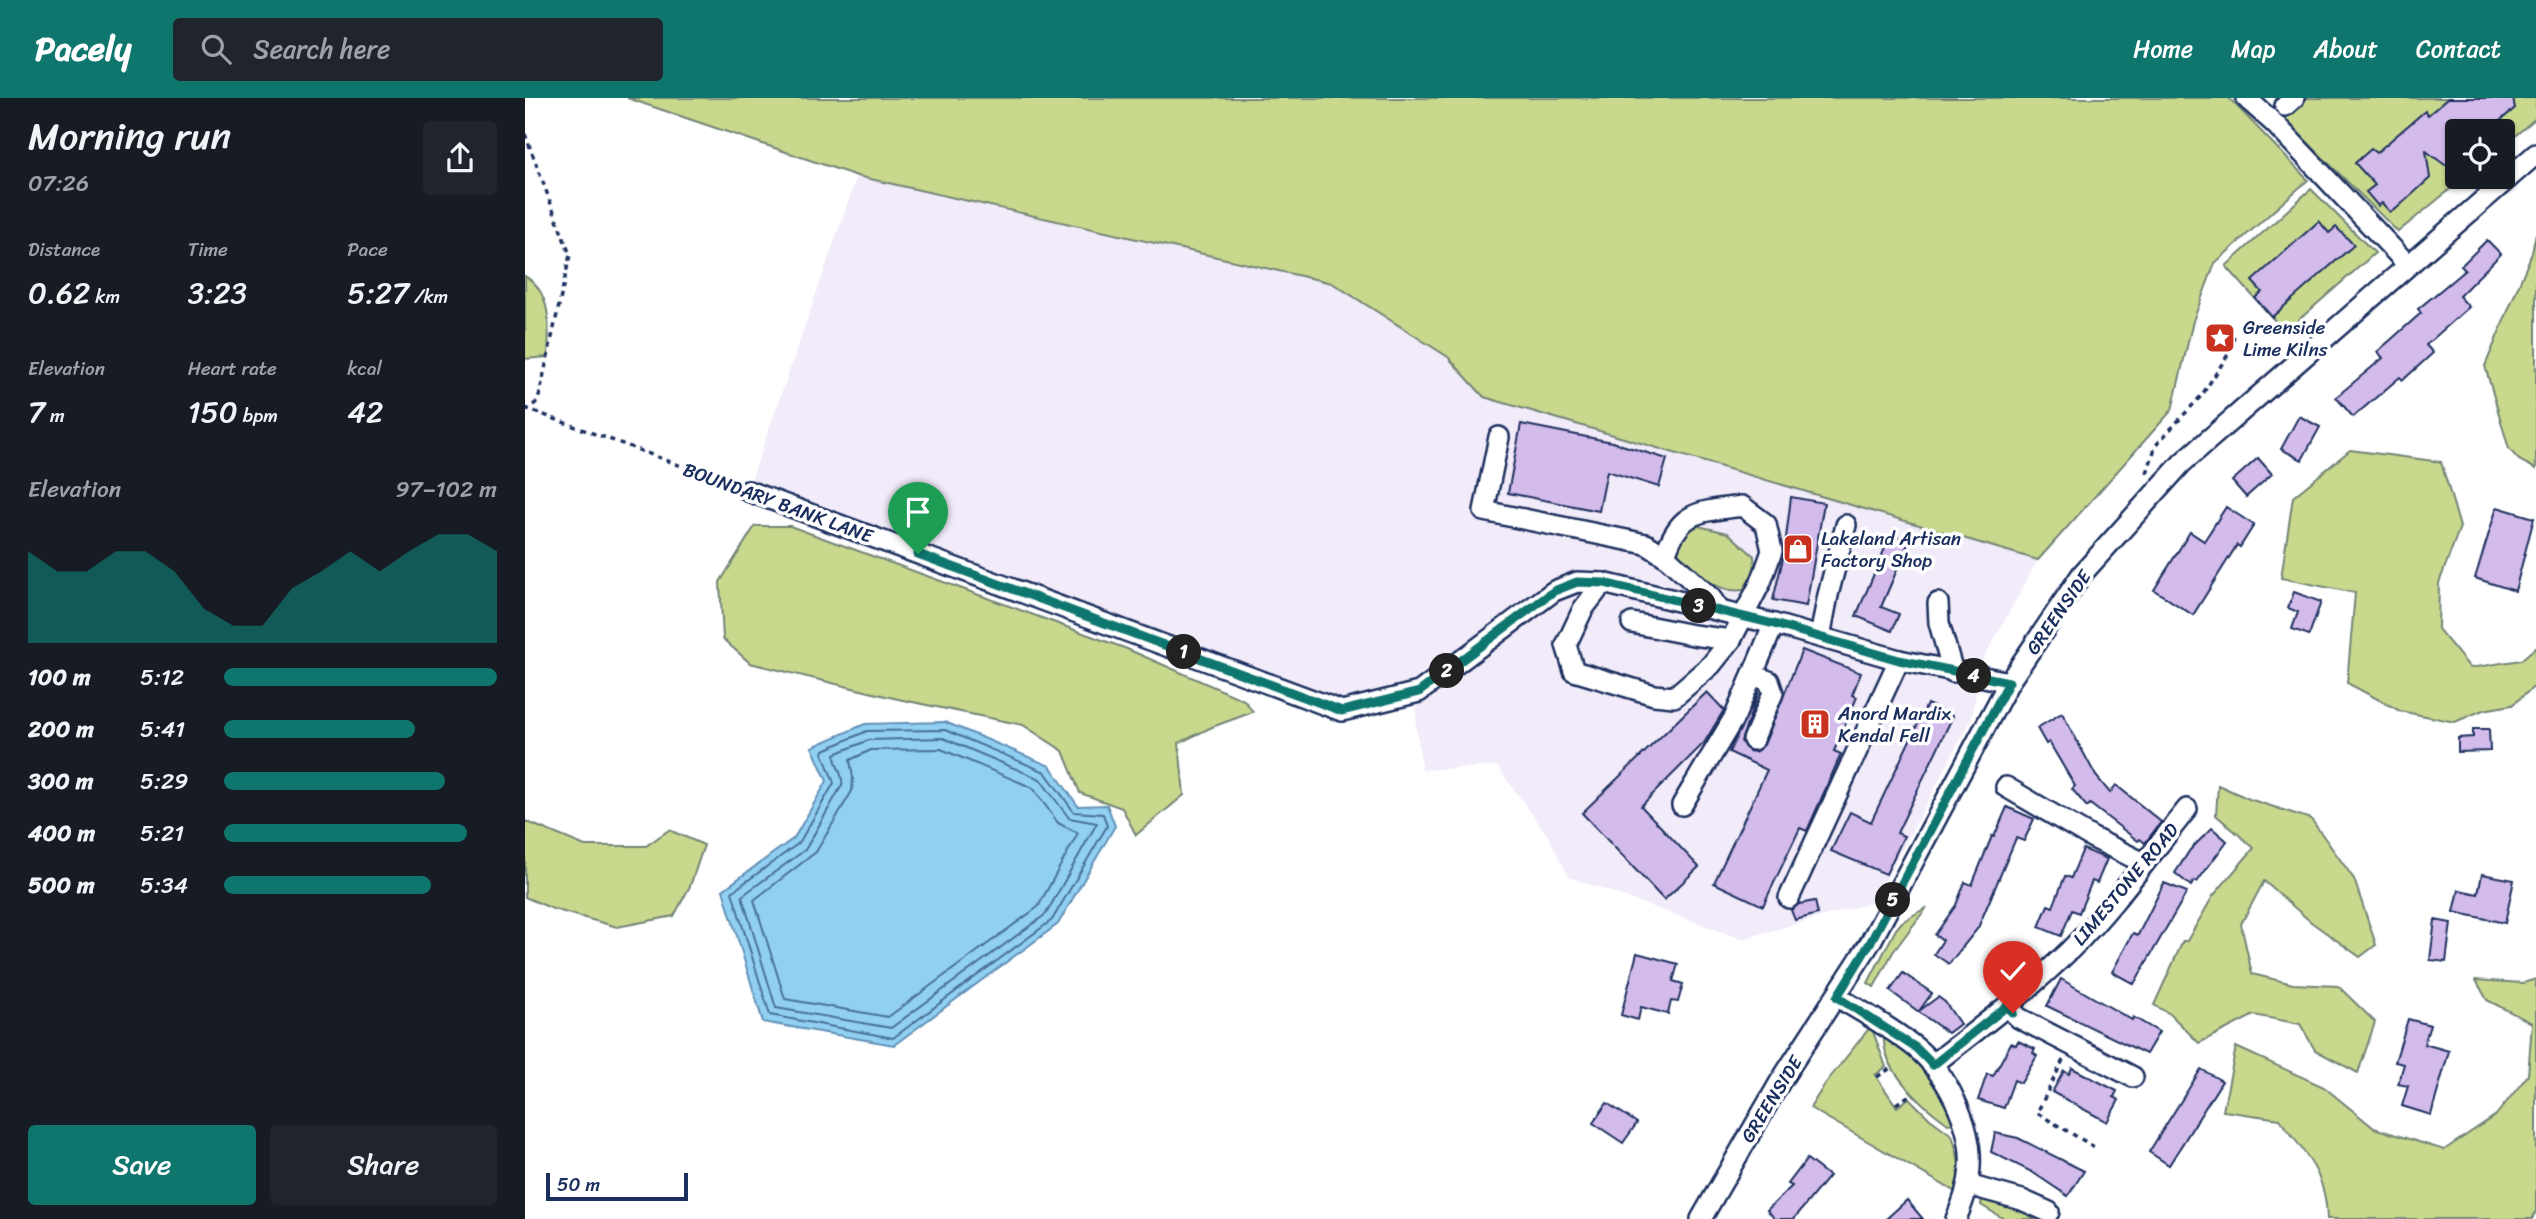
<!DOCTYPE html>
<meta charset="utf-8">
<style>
body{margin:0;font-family:Sriracha,sans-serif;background:#20242c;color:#f1f3f6;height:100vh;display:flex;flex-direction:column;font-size:26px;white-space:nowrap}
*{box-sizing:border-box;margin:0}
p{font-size:23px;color:#9ea1a6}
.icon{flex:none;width:38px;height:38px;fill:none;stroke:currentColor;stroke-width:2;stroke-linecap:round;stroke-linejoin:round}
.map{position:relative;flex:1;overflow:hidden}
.sheet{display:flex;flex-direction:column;background:#171b24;width:525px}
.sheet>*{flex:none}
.fabs{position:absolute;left:1920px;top:21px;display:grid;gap:14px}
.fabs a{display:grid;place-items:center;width:70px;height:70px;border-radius:7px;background:#171b24;box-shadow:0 2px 5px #0004;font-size:35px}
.scale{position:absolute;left:21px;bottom:18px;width:142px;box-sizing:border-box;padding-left:7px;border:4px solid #1b2f5e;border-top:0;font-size:19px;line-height:24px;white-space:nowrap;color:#1b2f5e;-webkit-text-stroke:5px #fff;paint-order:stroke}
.pin{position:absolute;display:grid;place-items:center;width:60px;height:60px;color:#fff;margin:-72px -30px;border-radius:50% 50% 50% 0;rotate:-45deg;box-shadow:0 0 7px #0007}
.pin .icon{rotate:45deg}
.km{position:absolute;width:35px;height:35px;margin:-18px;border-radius:50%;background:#222;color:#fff;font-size:19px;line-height:35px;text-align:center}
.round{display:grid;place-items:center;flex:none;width:74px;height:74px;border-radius:7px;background:#20242c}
.headline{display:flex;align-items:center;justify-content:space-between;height:119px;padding:0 28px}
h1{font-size:38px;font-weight:600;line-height:52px}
.stats{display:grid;grid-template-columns:repeat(3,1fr);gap:10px;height:119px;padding:7px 28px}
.stats div{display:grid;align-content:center}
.stats b{font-size:30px;font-weight:600}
.stats small{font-size:19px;font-weight:400}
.stats p{font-size:19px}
.chart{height:196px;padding:14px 28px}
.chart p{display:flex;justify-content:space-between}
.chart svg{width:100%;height:126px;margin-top:7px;fill:#0f766e;opacity:.7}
.action{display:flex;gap:14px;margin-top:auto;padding:14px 28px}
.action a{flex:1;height:80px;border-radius:7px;background:#0f766e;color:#fff;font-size:28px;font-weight:600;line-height:80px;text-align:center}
.action a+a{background:#20242c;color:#f1f3f6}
ul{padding:0 28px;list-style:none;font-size:23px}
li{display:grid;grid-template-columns:112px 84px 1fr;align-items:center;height:52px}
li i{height:18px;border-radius:9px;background:#0f766e}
header{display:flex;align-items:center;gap:42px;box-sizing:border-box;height:98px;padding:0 35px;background:#0f766e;color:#fff}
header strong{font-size:33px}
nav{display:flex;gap:38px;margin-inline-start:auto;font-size:24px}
.search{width:490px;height:63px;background:#20242c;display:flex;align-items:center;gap:18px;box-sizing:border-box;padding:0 24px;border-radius:7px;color:#9ea1a6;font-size:26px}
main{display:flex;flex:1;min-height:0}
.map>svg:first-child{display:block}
</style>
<header>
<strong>Pacely</strong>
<div class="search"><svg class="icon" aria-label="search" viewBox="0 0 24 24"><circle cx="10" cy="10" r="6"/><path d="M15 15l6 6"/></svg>Search here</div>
<nav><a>Home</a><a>Map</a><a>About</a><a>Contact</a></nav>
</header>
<main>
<section class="sheet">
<div class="headline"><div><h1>Morning run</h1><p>07:26</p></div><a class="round"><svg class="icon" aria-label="share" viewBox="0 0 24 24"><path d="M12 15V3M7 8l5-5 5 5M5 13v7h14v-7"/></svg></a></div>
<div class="stats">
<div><p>Distance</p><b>0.62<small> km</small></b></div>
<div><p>Time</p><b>3:23</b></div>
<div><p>Pace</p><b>5:27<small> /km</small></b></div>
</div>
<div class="stats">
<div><p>Elevation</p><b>7<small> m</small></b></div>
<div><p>Heart rate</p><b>150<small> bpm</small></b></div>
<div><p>kcal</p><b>42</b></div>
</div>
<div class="chart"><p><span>Elevation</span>97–102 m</p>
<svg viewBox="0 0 160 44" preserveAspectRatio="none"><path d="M0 44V12L10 19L20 19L30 12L40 12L50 19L60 32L70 38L80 38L90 25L100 19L110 12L120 19L130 12L140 6L150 6L160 12V44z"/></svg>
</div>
<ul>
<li><b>100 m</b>5:12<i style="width:100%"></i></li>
<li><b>200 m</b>5:41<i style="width:70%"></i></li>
<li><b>300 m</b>5:29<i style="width:81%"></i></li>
<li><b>400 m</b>5:21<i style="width:89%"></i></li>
<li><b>500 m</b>5:34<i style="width:76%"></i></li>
</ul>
<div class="action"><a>Save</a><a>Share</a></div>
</section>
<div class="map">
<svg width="2011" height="1121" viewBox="0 0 2011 1121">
<rect width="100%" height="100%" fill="#fff"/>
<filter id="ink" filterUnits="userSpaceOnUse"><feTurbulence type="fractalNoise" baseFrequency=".0143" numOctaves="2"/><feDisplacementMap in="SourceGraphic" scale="14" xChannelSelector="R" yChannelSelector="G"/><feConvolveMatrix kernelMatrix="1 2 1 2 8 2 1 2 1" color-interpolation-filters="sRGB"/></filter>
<g filter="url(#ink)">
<polygon fill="#f2ebf9" points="332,78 807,185 923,259 959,299 1513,462 1457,563 1446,622 1349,804 1217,841 1044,779 1023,738 972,668 897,672 891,628 892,584 837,595 815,604 225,386"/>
<g fill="#c8d98d" stroke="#728476" stroke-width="2">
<polygon points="102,0 1704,0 1783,82 1690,165 1668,223 1647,312 1513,462 959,299 923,259 807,185 332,78"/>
<polygon points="1776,0 2011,0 2011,20 1978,48 1978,33 1932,33 1932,79 1940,79 1873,134 1755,17"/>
<polygon points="1786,91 1850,155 1760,234 1701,168"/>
<polygon points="2011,135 2011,371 1994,362 1984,351 1960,268 2007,155"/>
<path d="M0 178C28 195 24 231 23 259L0 261Z"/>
<polygon points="1825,352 1916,364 1935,429 1914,485 1913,531 1945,570 1996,562 2011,549 2011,587 1987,607 1958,612 1930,624 1875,613 1822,585 1830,495 1756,480 1768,399"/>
<polygon points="230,428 265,428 602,551 719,602 728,614 687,629 654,645 659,697 611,737 597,710 555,695 538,653 498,627 373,601 225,565 198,541 195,484"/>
<path d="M1173 428 1203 435 1229 458 1230 472 1218 492C1191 496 1173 474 1153 458L1154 446 1164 429Z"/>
<polygon points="1693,687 1724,701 1786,721 1829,781 1851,847 1835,859 1786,824 1739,783 1716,826 1727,876 1768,886 1813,888 1850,924 1833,975 1790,952 1775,926 1729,917 1674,945 1645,916 1629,907 1658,843 1662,843 1688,798 1729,750 1691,717"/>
<polygon points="0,723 60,748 121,748 144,732 179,747 165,788 149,818 92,829 28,811 0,799"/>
<polygon points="1402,809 1368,854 1349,889 1343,885 1371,831 1377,824"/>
<path d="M2011 881V1114L2007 1121H1802C1801 1074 1781 1058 1755 1021L1698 1013 1711 949 1799 989 1849 1030 1919 1052 1971 1017 2003 977 2007 925 1962 902 1951 882 1998 885Z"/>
<path d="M1346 928 1361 969 1350 977 1372 1009 1384 1000 1405 1021 1427 1037C1433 1055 1438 1076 1429 1093L1285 1010 1300 986Z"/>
<path d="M1359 937C1395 964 1411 984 1429 1025L1423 1026C1398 1008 1356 972 1359 937Z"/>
<polygon points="1457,1099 1463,1099 1520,1121 1479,1121 1456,1107"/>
</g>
<polygon fill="#91d0f2" stroke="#6290b7" stroke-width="2" points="420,624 525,668 553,708 582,707 590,728 533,826 369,947 238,924 198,792 269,740 302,683 287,649 340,626"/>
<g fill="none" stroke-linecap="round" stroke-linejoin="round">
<g stroke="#4a6f99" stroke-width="2">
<polygon points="420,632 520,674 549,714 578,716 582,728 527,822 368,940 245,917 207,794 274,745 309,685 298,656 299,652 342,633"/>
<path d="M418 640 515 681 544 720 572 725 521 816 366 930 251 910 217 798 280 752 317 687C319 676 309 667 310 656L344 642Z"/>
<polygon points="416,651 508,690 533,725 553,735 513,809 363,919 260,901 229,802 291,754 327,693 328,680 325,662 346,652"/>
</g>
</g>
<g fill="#d3bbeb" stroke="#1b2f5e" stroke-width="2">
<polygon points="1923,0 1988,0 1990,10 1963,33 1932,33 1932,61 1926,65 1920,67 1901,53 1905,80 1871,111 1865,114 1857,105 1853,108 1841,94 1850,87 1830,65 1846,51 1851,55 1900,13 1903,17"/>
<polygon points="1794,123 1804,135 1811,129 1829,147 1747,219 1730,200 1737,194 1727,183"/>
<polygon points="1962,142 1976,156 1934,198 1944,209 1901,247 1908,255 1878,282 1875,279 1828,319 1811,299 1858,260 1852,254 1896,215 1893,211 1940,172 1936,168"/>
<polygon points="1774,318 1795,329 1777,362 1756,351"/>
<polygon points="996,326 1087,344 1142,361 1134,389 1082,373 1074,413 983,395"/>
<polygon points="1733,360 1747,376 1721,399 1707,383"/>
<polygon points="1266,399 1299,405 1281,508 1248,502 1259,456"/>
<polygon points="1701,409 1729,427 1715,449 1712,447 1668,517 1629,492 1665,434 1679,443"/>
<polygon points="1972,409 2009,420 1990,493 1950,480"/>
<polygon points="1366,436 1384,444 1356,509 1374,516 1367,533 1331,518"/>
<polygon points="1769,494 1796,504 1784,537 1767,531 1773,514 1763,510"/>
<polygon points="1277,552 1336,575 1327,597 1332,599 1309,653 1316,656 1282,733 1275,730 1238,808 1189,785 1242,672 1204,654 1234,593 1216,643 1224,653 1230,654 1239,647"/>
<polygon points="1182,594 1199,612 1179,645 1116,708 1174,769 1139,802 1057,715"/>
<polygon points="1402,606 1428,618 1372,735 1379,738 1361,776 1306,753 1325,714 1346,724"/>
<polygon points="1537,615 1571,678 1585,695 1591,687 1636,724 1620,745 1615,741 1613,743 1565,706 1562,709 1547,691 1550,688 1524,644 1521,646 1512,630"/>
<polygon points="1948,631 1964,631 1965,653 1933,654 1933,640 1948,639"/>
<polygon points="1482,709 1509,721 1499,743 1491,740 1453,830 1424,866 1409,856 1418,842 1410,837 1431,807 1440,784 1447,787 1467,738 1469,739"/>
<polygon points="1687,730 1702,743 1672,784 1669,783 1666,788 1650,775 1665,752"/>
<polygon points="1558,751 1582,761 1572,785 1567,783 1554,815 1547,812 1536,838 1514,829 1523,807 1528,809 1540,778 1546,780"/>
<polygon points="1957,776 1989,782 1980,825 1929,814 1934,792 1953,796"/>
<polygon points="1639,785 1662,794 1609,886 1587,874 1608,835 1613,837"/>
<polygon points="1290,803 1293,816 1270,822 1266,812 1274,806"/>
<polygon points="1910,822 1926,825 1921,864 1905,862"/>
<polygon points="1483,846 1502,871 1480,887 1462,863"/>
<polygon points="1112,855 1153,866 1148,883 1158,886 1153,904 1146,903 1143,916 1116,909 1113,922 1096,917"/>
<polygon points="1378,875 1407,895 1394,913 1413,899 1420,904 1435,926 1423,935 1365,893"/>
<polygon points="1536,881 1607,922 1608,919 1634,934 1621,956 1522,908"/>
<polygon points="1883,921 1905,927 1899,946 1924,953 1906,1017 1877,1008 1883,988 1873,986 1879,966 1870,964"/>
<polygon points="1493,943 1510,951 1508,955 1512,958 1496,985 1489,982 1479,1010 1453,1002 1462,976 1468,978 1486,945 1491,947"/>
<polygon points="1547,970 1592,993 1589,999 1594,1002 1582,1024 1527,994 1539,973 1544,976"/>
<polygon points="1676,971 1697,983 1644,1067 1624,1054"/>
<polygon points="1082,1005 1112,1025 1098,1045 1068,1025"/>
<polygon points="1470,1035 1493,1040 1559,1073 1543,1098 1507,1074 1466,1054"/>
<polygon points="1282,1061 1304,1078 1269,1121 1250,1121 1242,1112 1267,1088 1263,1086"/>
<polygon points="1382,1102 1398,1121 1361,1121"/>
</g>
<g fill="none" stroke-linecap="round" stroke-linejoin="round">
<g stroke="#1b2f5e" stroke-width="24">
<g id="minor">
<polyline points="1721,0 1750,26 1883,167"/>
<polyline points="1760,8 1769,0"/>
<polyline points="974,339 959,413 1121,446 1140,458"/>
<polyline points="223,393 817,613 894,594 1029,493 1052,484 1078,485 1249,526 1374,562 1484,584"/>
<path d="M1078 485 1058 511 1041 547 1049 573 1129 597 1149 599 1186 567 1206 542 1236 484 1247 453 1241 426 1217 408C1174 414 1154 412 1140 458L1186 500 1195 513"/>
<polyline points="1413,505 1414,525 1428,574"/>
<polyline points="1107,525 1168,537 1206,542"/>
<polyline points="1295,539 1303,497 1321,427"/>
<polyline points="1227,577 1244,583 1248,595 1228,642"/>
<polyline points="1481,689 1568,740 1619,765"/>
<polyline points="1157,707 1210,618 1249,526"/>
<polyline points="1264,800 1374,562"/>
<path d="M1312 899C1338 914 1366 930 1390 949 1421 974 1448 1028 1445 1069 1444 1088 1438 1104 1431 1121"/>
<polyline points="1482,908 1494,920 1608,979"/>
<path d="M1407 967C1455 930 1503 893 1546 851 1589 808 1624 758 1662 711"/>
<polyline points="1443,1087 1497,1102 1524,1114"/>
<polyline points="1176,1121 1255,984 1345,845 1484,584 1557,476 1657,365 2011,56"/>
</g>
</g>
<g stroke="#1b2f5e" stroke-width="3.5" stroke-dasharray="5 5" stroke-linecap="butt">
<polyline points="0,36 45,157 13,303 3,311"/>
<polyline points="0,310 208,387"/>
<polyline points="1622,375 1631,347 1677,297 1704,255 1709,238 1705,234"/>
<polyline points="1538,962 1512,1015 1571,1050"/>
<polyline points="1352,979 1366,970"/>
<polyline points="1371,1006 1385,997"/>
</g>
<use href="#minor" stroke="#fff" stroke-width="19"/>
</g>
</g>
<g fill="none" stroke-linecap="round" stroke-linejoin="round" filter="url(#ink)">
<g stroke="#fff" stroke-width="14">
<polyline id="route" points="393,456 817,613 894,594 1029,493 1052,484 1079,485 1249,526 1374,562 1484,584 1345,845 1312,899 1391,950 1408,967 1482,908 1488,915"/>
</g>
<use href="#route" stroke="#0f766e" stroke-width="9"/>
</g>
<defs>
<g id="sight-square" transform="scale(1.575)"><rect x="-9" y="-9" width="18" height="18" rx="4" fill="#c8321e" stroke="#fff"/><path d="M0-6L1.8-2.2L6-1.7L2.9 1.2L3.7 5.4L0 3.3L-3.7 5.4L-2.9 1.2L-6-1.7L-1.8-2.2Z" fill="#fff"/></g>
<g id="shop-square" transform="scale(1.575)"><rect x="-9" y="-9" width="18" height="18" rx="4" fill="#c8321e" stroke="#fff"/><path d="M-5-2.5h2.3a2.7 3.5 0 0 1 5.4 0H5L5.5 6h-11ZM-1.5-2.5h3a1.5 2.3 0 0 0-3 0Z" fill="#fff"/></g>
<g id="building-square" transform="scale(1.575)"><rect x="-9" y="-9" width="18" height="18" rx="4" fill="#c8321e" stroke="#fff"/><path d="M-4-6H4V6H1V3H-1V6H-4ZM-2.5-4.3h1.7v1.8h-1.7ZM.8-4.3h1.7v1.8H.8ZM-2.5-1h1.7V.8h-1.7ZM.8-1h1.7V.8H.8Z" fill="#fff"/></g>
</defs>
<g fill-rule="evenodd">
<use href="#sight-square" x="1695" y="240"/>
<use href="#shop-square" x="1273" y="451"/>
<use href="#building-square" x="1290" y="626"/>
</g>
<g text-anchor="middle" stroke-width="7" stroke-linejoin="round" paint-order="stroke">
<g font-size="19" fill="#1b2f5e" stroke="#fff" text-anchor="start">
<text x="1718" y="236">Greenside<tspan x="1718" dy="22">Lime Kilns</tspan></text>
<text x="1296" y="447">Lakeland Artisan<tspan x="1296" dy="22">Factory Shop</tspan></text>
<text x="1313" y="622">Anord Mardix<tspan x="1313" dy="22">Kendal Fell</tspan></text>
</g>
<g font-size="19" fill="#1b2f5e" stroke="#fff">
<text transform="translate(253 404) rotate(20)" y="7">BOUNDARY BANK LANE</text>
<text transform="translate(1533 514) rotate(-55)" y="7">GREENSIDE</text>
<text transform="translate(1600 786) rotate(-50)" y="7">LIMESTONE ROAD</text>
<text transform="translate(1246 1001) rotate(-58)" y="7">GREENSIDE</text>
</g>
</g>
</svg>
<div class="fabs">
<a><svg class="icon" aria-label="locate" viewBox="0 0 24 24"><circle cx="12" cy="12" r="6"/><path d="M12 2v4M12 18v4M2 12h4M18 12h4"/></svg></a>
</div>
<div class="scale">50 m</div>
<div class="pin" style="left:393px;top:456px;background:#1e9e55"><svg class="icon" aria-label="arrive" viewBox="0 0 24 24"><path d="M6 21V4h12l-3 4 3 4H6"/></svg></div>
<div class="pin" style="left:1488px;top:915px;background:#d93025"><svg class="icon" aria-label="check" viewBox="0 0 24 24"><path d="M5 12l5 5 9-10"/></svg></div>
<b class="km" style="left:659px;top:554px">1</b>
<b class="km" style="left:922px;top:573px">2</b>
<b class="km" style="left:1174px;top:508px">3</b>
<b class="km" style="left:1449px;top:578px">4</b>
<b class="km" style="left:1368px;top:802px">5</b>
</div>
</main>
